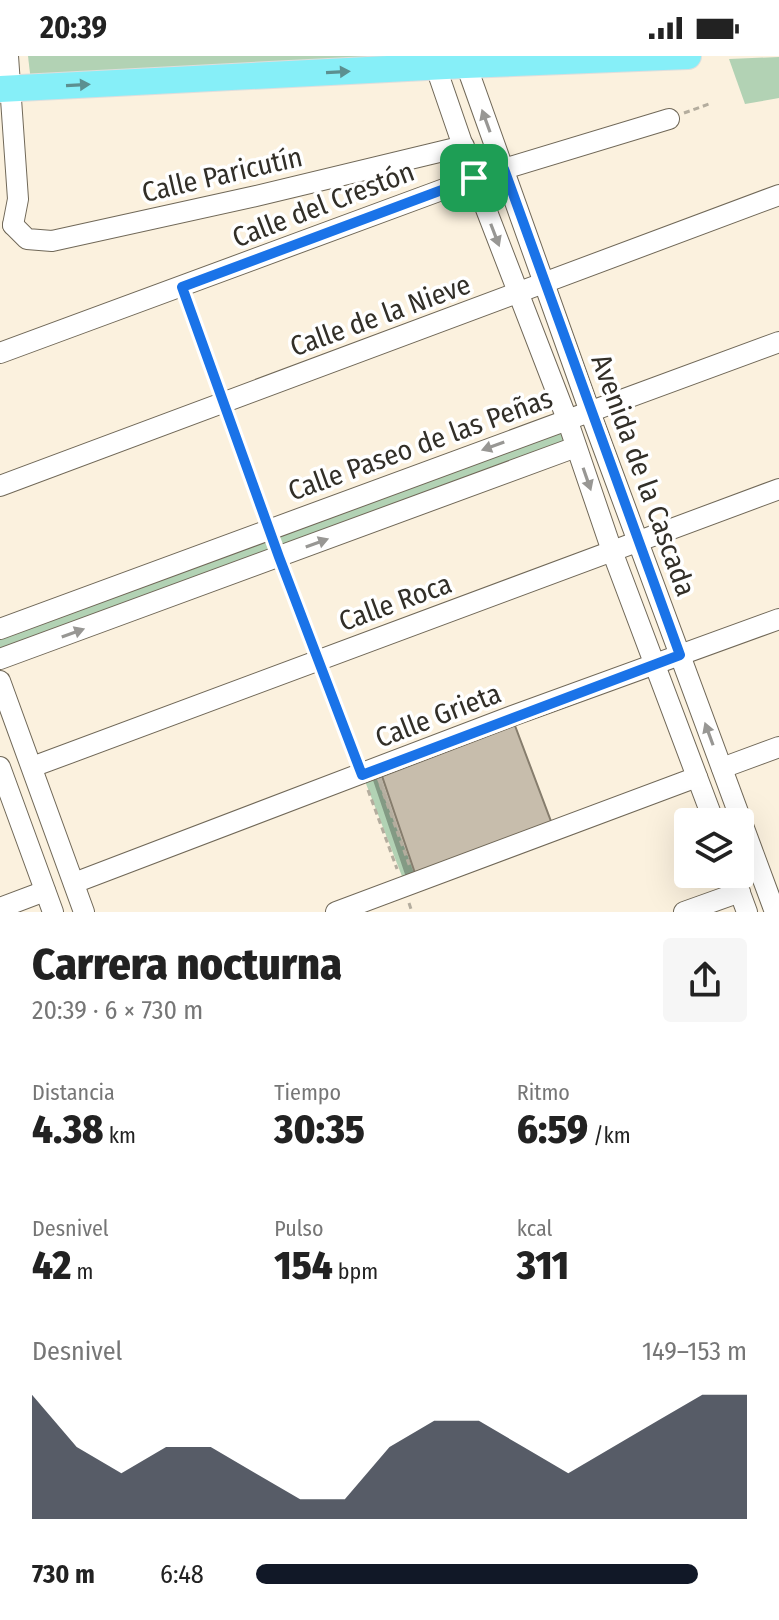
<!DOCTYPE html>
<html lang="es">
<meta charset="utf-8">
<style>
body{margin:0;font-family:"Fira Sans Condensed",sans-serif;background:#f6f6f6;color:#222;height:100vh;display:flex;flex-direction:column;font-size:30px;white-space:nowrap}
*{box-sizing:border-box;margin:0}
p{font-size:26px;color:#767676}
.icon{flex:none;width:44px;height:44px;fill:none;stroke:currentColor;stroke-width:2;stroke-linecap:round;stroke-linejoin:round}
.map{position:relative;height:856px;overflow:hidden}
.drawer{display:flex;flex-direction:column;background:#fff;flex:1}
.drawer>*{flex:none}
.controls{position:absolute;left:674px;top:752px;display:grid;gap:16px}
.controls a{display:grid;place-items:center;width:80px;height:80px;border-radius:8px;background:#fff;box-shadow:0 8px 32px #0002;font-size:40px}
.pin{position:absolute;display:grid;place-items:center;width:68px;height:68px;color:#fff;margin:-34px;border-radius:16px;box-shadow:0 4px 12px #0006}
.round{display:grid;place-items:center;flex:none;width:84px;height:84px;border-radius:8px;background:#f6f6f6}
.head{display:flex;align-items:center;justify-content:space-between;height:136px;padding:0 32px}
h1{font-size:44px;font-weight:800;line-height:60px}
.figures{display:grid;grid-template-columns:repeat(3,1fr);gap:12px;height:136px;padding:8px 32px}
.figures div{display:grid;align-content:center}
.figures b{font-size:40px;font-weight:800}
.figures small{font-size:22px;font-weight:400}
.figures p{font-size:22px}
.chart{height:224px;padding:16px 32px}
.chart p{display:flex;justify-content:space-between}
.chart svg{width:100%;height:144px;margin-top:8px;fill:#111827;opacity:.7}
ul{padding:0 32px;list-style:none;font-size:26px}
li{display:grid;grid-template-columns:128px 96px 1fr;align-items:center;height:60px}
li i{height:20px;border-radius:10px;background:#111827}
.status{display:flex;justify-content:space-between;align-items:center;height:56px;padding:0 40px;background:#fff;direction:ltr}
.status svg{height:22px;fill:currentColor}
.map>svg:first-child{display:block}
</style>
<div class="status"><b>20:39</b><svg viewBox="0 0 49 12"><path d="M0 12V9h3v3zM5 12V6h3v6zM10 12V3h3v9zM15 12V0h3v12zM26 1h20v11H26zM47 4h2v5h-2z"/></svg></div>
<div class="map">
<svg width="779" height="856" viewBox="0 0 779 856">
<defs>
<filter id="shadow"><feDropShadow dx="-7" dy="7" stdDeviation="0" flood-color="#0004"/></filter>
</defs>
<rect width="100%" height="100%" fill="#fbf1de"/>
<g fill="#b2d2b4">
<polygon points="28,0 420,0 31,26"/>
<polygon points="779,1 779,42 745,48 729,3"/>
<polygon points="566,367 573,386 0,594 0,579"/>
<polygon points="374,716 417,823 405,828 363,720"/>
</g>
<polygon fill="#c7bdac" stroke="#867d6d" stroke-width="2" filter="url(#shadow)" points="514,667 552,768 417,823 381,717"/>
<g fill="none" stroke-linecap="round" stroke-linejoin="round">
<g stroke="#706858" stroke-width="22">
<g id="minor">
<polyline points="8,0 18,143 13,169"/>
<polyline points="432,0 474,122 567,363 612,495 714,766"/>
<polyline points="463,0 590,356 775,856"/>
<polyline points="13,169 27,183 52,185 256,140 464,90"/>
<polyline points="0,297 474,122 669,63"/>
<polyline points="0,430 779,139"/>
<polyline points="0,573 779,286"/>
<polyline points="0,603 576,391"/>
<polyline points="0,625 84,856"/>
<polyline points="0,711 53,856"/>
<polyline points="32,711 779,433"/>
<polyline points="722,712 779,691"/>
<polyline points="733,818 747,856"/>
<polyline points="74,827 512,660 779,563"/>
<polyline points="0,852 45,835"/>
<polyline points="336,856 697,721"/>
<polyline points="684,856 740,836"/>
</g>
</g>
<g stroke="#dededd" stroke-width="28">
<polyline id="major" points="0,33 465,9 688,0"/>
</g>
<g stroke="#b4ad9e" stroke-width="3" stroke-dasharray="6 4" stroke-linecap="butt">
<polyline points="684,57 709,48"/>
<polyline points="187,246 217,330"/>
<polyline points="229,363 263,458"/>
<polyline points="285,517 312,589"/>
<polyline points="325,622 355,701"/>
<polyline points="380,728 410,811"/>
<polyline points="368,734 397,813"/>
<polyline points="409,847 412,856"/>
</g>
<use href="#minor" stroke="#fff" stroke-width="20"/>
<use href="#major" stroke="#86eff8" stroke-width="26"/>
</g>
<defs><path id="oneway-solid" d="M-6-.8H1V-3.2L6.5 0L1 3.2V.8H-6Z" transform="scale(2)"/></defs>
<g fill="#5c8f90">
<use href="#oneway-solid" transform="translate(338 16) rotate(-3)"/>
<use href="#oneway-solid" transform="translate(78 29) rotate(-3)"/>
</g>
<g fill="#989794">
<use href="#oneway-solid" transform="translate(486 65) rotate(-110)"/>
<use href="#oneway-solid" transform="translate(495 179) rotate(69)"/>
<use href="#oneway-solid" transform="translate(493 390) rotate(160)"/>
<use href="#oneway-solid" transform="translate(587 423) rotate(71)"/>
<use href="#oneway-solid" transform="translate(317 487) rotate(-20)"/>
<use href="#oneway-solid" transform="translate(73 577) rotate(-20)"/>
<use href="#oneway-solid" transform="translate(709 678) rotate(-110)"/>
</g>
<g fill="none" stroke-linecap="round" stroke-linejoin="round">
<g stroke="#fff" stroke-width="16">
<polygon id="route" points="504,113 680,599 362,719 279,501 182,231 474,122"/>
</g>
<use href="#route" stroke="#1a73e8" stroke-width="10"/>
</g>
<g text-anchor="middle" stroke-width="7" stroke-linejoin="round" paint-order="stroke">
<g font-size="28" fill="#322f28" stroke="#fff">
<text transform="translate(222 118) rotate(-13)" y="10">Calle Paricutín</text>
<text transform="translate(323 148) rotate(-21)" y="10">Calle del Crestón</text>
<text transform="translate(380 259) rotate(-20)" y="10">Calle de la Nieve</text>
<text transform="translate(420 388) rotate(-20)" y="10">Calle Paseo de las Peñas</text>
<text transform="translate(644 419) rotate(70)" y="10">Avenida de la Cascada</text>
<text transform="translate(395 546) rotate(-20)" y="10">Calle Roca</text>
<text transform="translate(438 659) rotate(-21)" y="10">Calle Grieta</text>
</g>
</g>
</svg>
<div class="controls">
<a><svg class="icon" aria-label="layers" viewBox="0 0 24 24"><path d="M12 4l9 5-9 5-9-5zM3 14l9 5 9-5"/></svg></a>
</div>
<div class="pin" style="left:474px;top:122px;background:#1e9e55"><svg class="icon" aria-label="arrive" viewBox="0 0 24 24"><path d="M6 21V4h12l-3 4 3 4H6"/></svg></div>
</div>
<section class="drawer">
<div class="head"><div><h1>Carrera nocturna</h1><p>20:39 · 6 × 730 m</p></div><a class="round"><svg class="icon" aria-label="share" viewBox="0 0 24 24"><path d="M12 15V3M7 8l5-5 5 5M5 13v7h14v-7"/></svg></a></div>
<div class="figures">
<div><p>Distancia</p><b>4.38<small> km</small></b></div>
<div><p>Tiempo</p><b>30:35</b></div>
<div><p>Ritmo</p><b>6:59<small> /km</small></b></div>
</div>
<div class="figures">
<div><p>Desnivel</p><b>42<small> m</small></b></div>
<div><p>Pulso</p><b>154<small> bpm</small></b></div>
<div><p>kcal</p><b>311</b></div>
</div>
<div class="chart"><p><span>Desnivel</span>149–153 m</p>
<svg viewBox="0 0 160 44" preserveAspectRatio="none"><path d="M0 44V6L10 22L20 30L30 22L40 22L50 30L60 38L70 38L80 22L90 14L100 14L110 22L120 30L130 22L140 14L150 6L160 6V44z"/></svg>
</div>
<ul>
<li><b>730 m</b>6:48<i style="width:90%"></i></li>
</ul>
</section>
